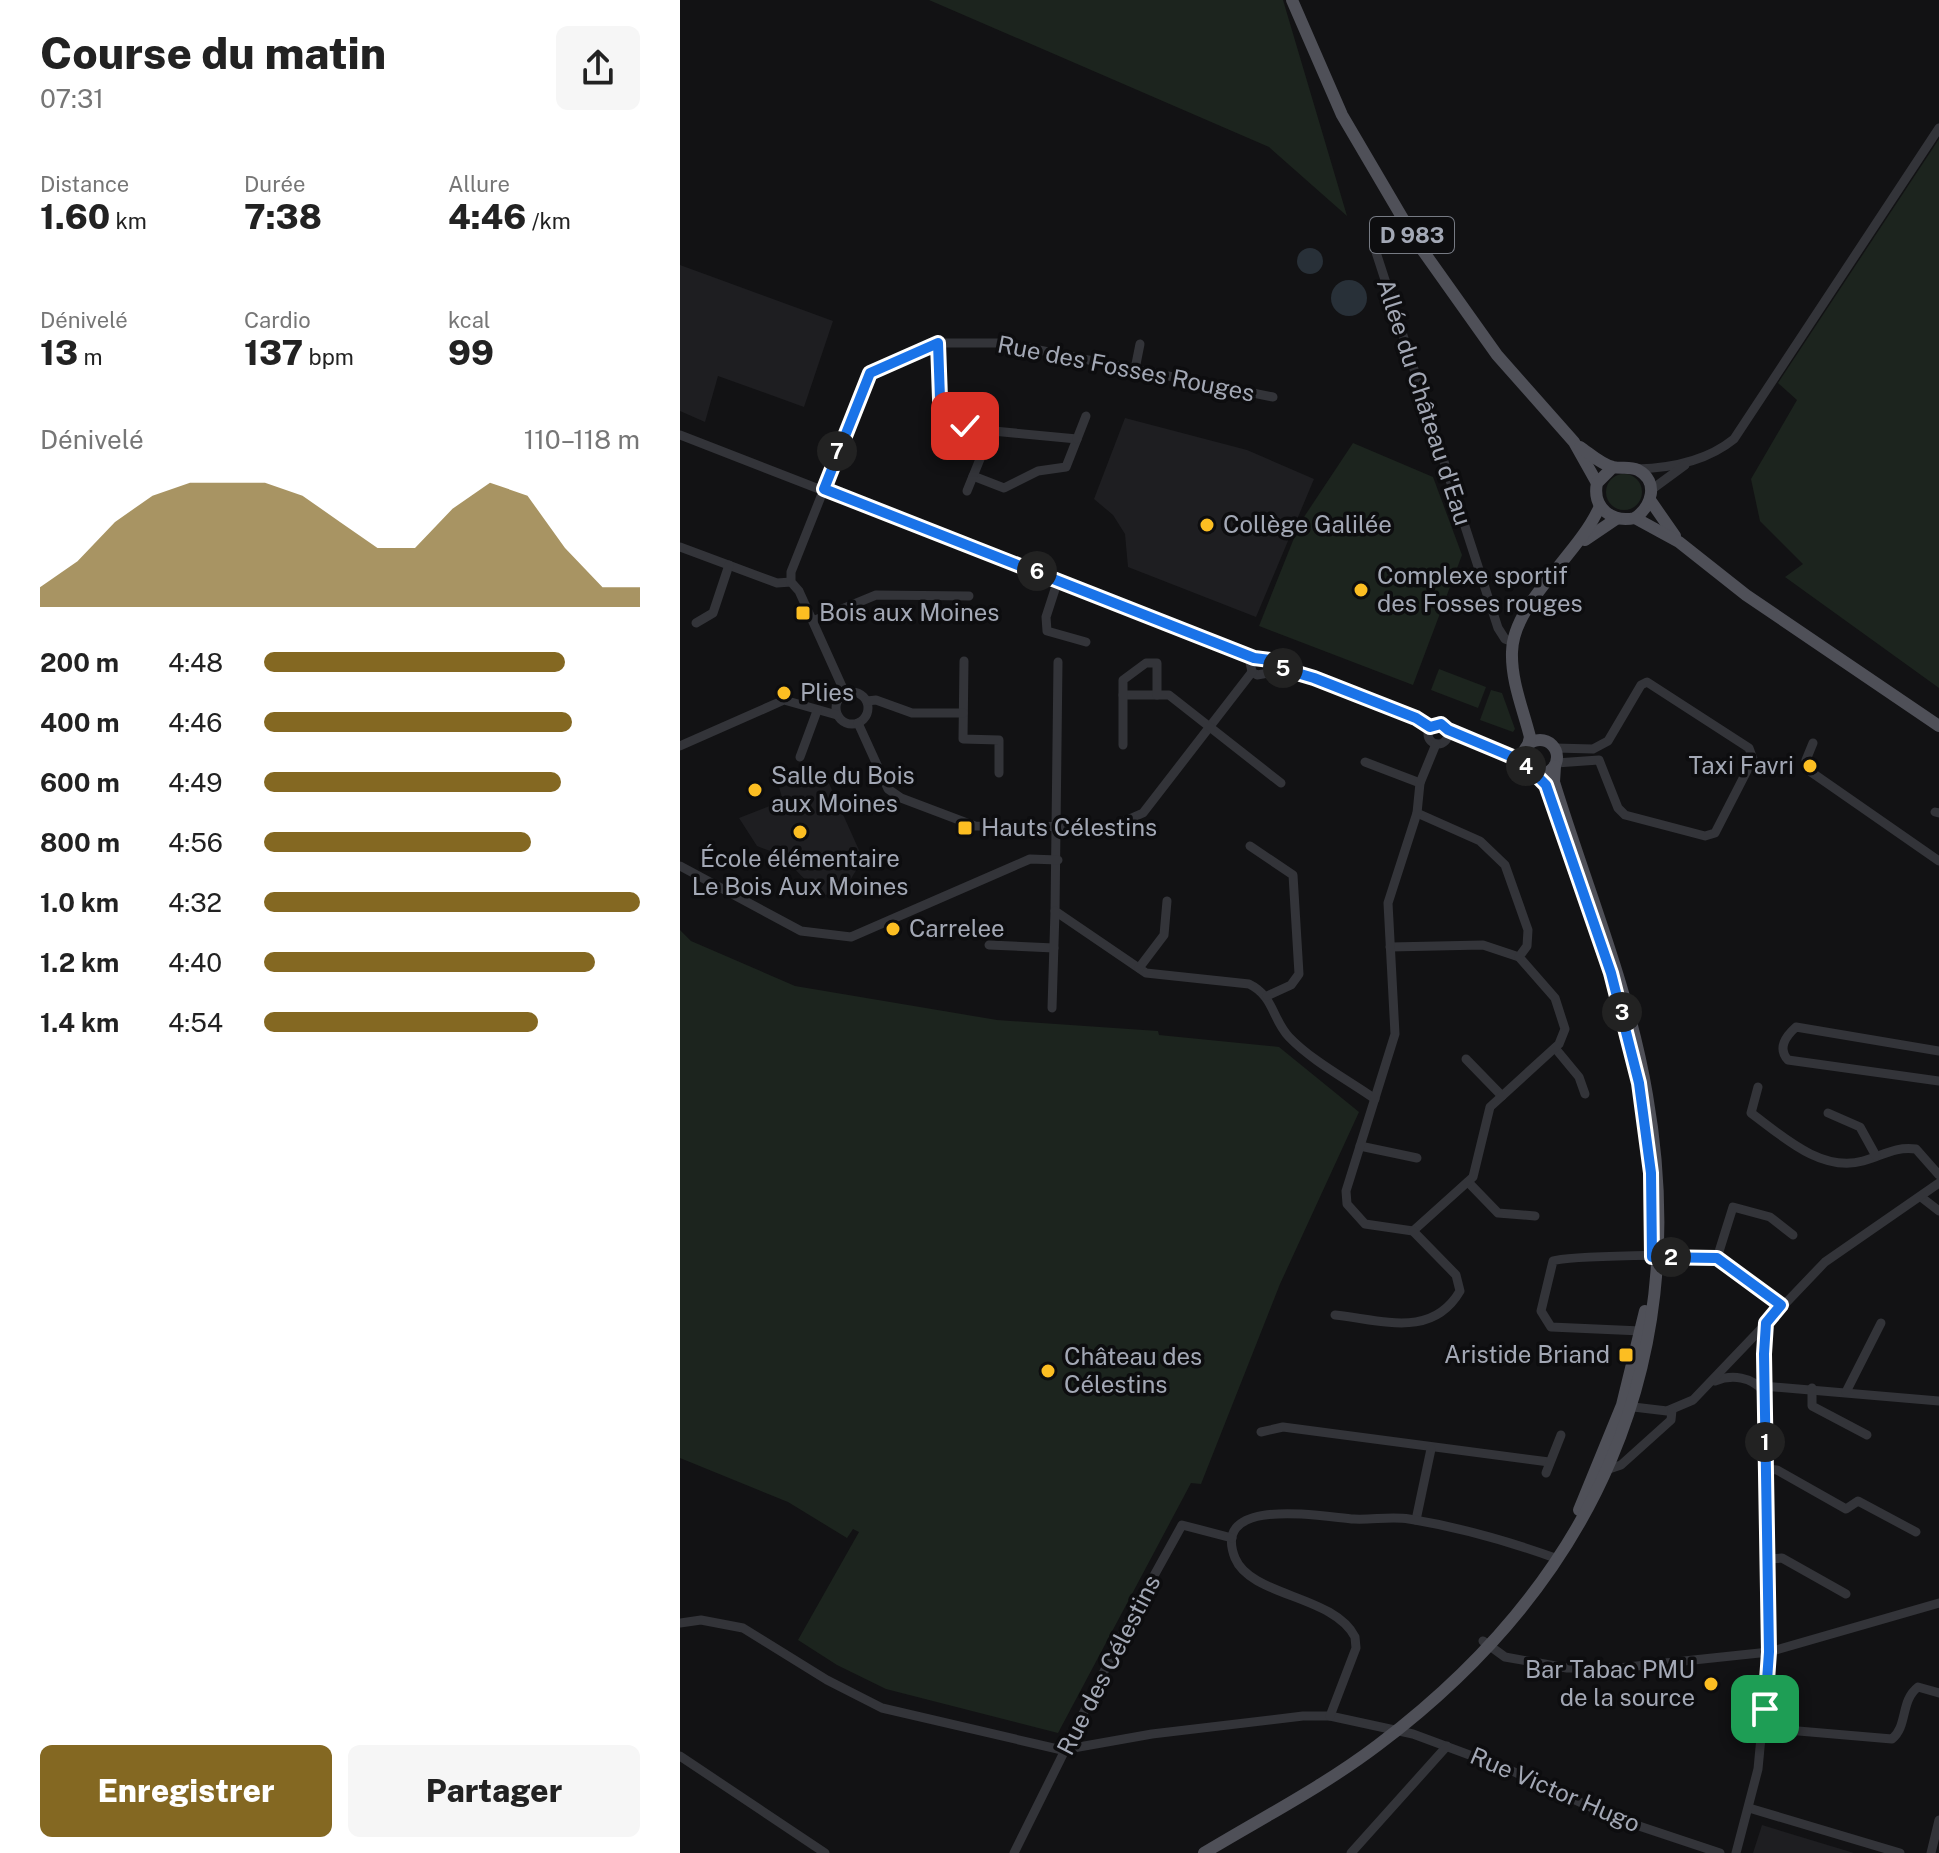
<!DOCTYPE html>
<html lang="fr">
<meta charset="utf-8">
<style>
body{margin:0;font-family:"Public Sans",sans-serif;background:#f6f6f6;color:#222;height:100vh;display:flex;flex-direction:column;font-size:30px;white-space:nowrap}
*{box-sizing:border-box;margin:0}
p{font-size:26px;color:#767676}
.icon{flex:none;width:44px;height:44px;fill:none;stroke:currentColor;stroke-width:2;stroke-linecap:round;stroke-linejoin:round}
.map{position:relative;flex:1;overflow:hidden}
.sheet{display:flex;flex-direction:column;background:#fff;width:680px}
.sheet>*{flex:none}
.pin{position:absolute;display:grid;place-items:center;width:68px;height:68px;color:#fff;margin:-34px;border-radius:16px;box-shadow:0 4px 12px #0006}
.km{position:absolute;width:40px;height:40px;margin:-20px;border-radius:50%;background:#222;color:#fff;font-size:22px;line-height:40px;text-align:center}
.round{display:grid;place-items:center;flex:none;width:84px;height:84px;border-radius:12px;background:#f6f6f6}
.headline{display:flex;align-items:center;justify-content:space-between;height:136px;padding:0 40px}
h1{font-size:44px;font-weight:800;line-height:60px}
.stats{display:grid;grid-template-columns:repeat(3,1fr);gap:12px;height:136px;padding:8px 40px}
.stats div{display:grid;align-content:center}
.stats b{font-size:34px;font-weight:800}
.stats small{font-size:22px;font-weight:400}
.stats p{font-size:22px}
.chart{height:224px;padding:16px 40px}
.chart p{display:flex;justify-content:space-between}
.chart svg{width:100%;height:144px;margin-top:8px;fill:#846822;opacity:.7}
.cta{display:flex;gap:16px;margin-top:auto;padding:16px 40px}
.cta a{flex:1;height:92px;border-radius:12px;background:#846822;color:#fff;font-size:32px;font-weight:800;line-height:92px;text-align:center}
.cta a+a{background:#f6f6f6;color:#222}
ul{padding:0 40px;list-style:none;font-size:26px}
li{display:grid;grid-template-columns:128px 96px 1fr;align-items:center;height:60px}
li i{height:20px;border-radius:10px;background:#846822}
main{display:flex;flex:1;min-height:0}
.map>svg:first-child{display:block}
</style>
<main>
<section class="sheet">
<div class="headline"><div><h1>Course du matin</h1><p>07:31</p></div><a class="round"><svg class="icon" aria-label="share" viewBox="0 0 24 24"><path d="M12 15V3M7 8l5-5 5 5M5 13v7h14v-7"/></svg></a></div>
<div class="stats">
<div><p>Distance</p><b>1.60<small> km</small></b></div>
<div><p>Durée</p><b>7:38</b></div>
<div><p>Allure</p><b>4:46<small> /km</small></b></div>
</div>
<div class="stats">
<div><p>Dénivelé</p><b>13<small> m</small></b></div>
<div><p>Cardio</p><b>137<small> bpm</small></b></div>
<div><p>kcal</p><b>99</b></div>
</div>
<div class="chart"><p><span>Dénivelé</span>110–118 m</p>
<svg viewBox="0 0 160 44" preserveAspectRatio="none"><path d="M0 44V38L10 30L20 18L30 10L40 6L50 6L60 6L70 10L80 18L90 26L100 26L110 14L120 6L130 10L140 26L150 38L160 38V44z"/></svg>
</div>
<ul>
<li><b>200 m</b>4:48<i style="width:80%"></i></li>
<li><b>400 m</b>4:46<i style="width:82%"></i></li>
<li><b>600 m</b>4:49<i style="width:79%"></i></li>
<li><b>800 m</b>4:56<i style="width:71%"></i></li>
<li><b>1.0 km</b>4:32<i style="width:100%"></i></li>
<li><b>1.2 km</b>4:40<i style="width:88%"></i></li>
<li><b>1.4 km</b>4:54<i style="width:73%"></i></li>
</ul>
<div class="cta"><a>Enregistrer</a><a>Partager</a></div>
</section>
<div class="map">
<svg width="1259" height="1853" viewBox="0 0 1259 1853">
<rect width="100%" height="100%" fill="#121214"/>
<g fill="#1e1e21">
<polygon points="0,265 153,321 124,407 38,376 25,422 0,411"/>
<polygon points="445,418 567,450 634,479 576,617 448,567 445,534 433,515 414,499"/>
<polygon points="143,770 183,859 169,882 142,897 101,855 77,846 59,818 103,801 99,787"/>
<polygon points="1082,1825 1164,1850 1174,1853 1073,1853"/>
</g>
<g fill="#1c241e">
<polygon points="249,0 603,0 667,216 589,147"/>
<polygon points="1259,139 1259,688 1105,577 1123,564 1080,521 1071,479 1117,400 1098,383"/>
<polygon points="673,443 753,477 782,555 733,685 579,626 620,523"/>
<circle cx="944" cy="492" r="18"/>
<polygon points="759,669 806,687 798,708 751,690"/>
<polygon points="811,690 822,693 835,729 833,732 800,720"/>
<polygon points="0,930 11,941 115,986 317,1020 478,1031 479,1035 599,1047 679,1112 600,1284 521,1484 511,1483 378,1733 206,1689 157,1665 118,1640 179,1532 173,1529 167,1538 108,1502 0,1458"/>
</g>
<g fill="#283038">
<circle cx="630" cy="261" r="13"/>
<circle cx="669" cy="298" r="18"/>
</g>
<g fill="none" stroke-linecap="round" stroke-linejoin="round">
<g stroke="#333439" stroke-width="9">
<polyline points="694,246 818,628 825,639 833,642"/>
<polyline points="258,343 260,443"/>
<polyline points="455,369 460,344"/>
<polyline points="261,426 397,439 386,467 358,471 324,488 293,476"/>
<polyline points="0,435 574,658"/>
<polyline points="397,439 406,416"/>
<path d="M957 469C992 468 1027 461 1054 439L1259 128"/>
<polyline points="971,490 1005,465"/>
<polyline points="287,491 311,432"/>
<polyline points="0,547 97,583 111,582"/>
<polyline points="378,580 366,617 367,631 406,642"/>
<polyline points="133,621 196,595 289,596"/>
<polyline points="16,623 33,613 49,565"/>
<polygon points="582,657 596,663 595,672 577,675 572,672 570,662"/>
<polyline points="284,661 283,739 319,740 319,773"/>
<path d="M378 662 375 911 466 973 569 984C594 996 592 1019 609 1037 632 1061 668 1080 695 1099"/>
<polyline points="597,667 634,678 736,718 750,727"/>
<circle cx="172" cy="708" r="16"/>
<polyline points="165,693 119,591 111,582 111,572 190,373 258,343 324,343 593,397"/>
<polyline points="443,695 477,695"/>
<polyline points="187,701 196,700 232,713 283,713"/>
<polyline points="178,723 208,789 221,798 295,826 431,827 463,813 572,672"/>
<circle cx="758" cy="734" r="10"/>
<polyline points="768,730 825,752 845,764"/>
<polyline points="1133,743 1126,760 1131,772 1259,861"/>
<polyline points="443,745 443,680 466,663 477,663 477,695 489,695 601,783"/>
<polyline points="0,746 104,700 157,715"/>
<polyline points="875,748 913,749 928,741 961,685 967,682 1069,748 1073,759 1035,833 1025,836 945,815 938,808 919,760 876,763"/>
<polyline points="120,757 137,711"/>
<polyline points="685,762 740,783"/>
<polyline points="1255,812 1259,813"/>
<polyline points="570,846 613,875 619,974 611,985 587,996"/>
<polyline points="0,866 121,931 171,937 350,859 378,860"/>
<polyline points="309,945 374,948"/>
<polyline points="710,947 803,945 839,957"/>
<polyline points="459,968 484,935 487,901"/>
<polyline points="372,1008 375,911"/>
<polyline points="875,1048 899,1077 905,1094"/>
<path d="M1259 1051 1116 1027C1106 1036 1097 1048 1108 1060L1259 1081"/>
<polyline points="786,1059 822,1096"/>
<path d="M1078 1087 1071 1113C1101 1135 1141 1173 1183 1161 1202 1156 1215 1146 1236 1149L1259 1175"/>
<polyline points="1148,1113 1180,1127 1196,1156"/>
<polyline points="680,1146 737,1158"/>
<polyline points="788,1182 818,1213 855,1216"/>
<polyline points="1241,1197 1259,1211"/>
<polyline points="733,1231 793,1177 810,1107 879,1044 885,1029 875,998 839,957 847,946 848,930 825,865 800,841 737,813"/>
<polyline points="733,1231 685,1224 667,1204 666,1191 715,1034 708,903 737,813 740,783 756,744"/>
<polyline points="1037,1258 1053,1207 1090,1217 1113,1235"/>
<path d="M655 1315C702 1320 752 1339 780 1291L776 1275 733 1231"/>
<path d="M961 1331 871 1327 861 1311 873 1261C886 1256 1022 1253 1035 1257 1055 1264 1083 1292 1101 1305"/>
<path d="M1035 1381C1052 1374 1072 1377 1083 1391"/>
<polyline points="1083,1386 1259,1401"/>
<polyline points="1132,1388 1132,1406 1187,1435"/>
<polyline points="1166,1392 1201,1323"/>
<polyline points="945,1406 987,1411 1013,1400 1145,1262 1259,1183"/>
<polyline points="581,1432 603,1427 869,1462"/>
<polyline points="929,1469 941,1465 991,1420 992,1410"/>
<polyline points="1086,1469 1097,1470 1166,1509 1178,1501 1236,1532"/>
<polyline points="866,1473 881,1435"/>
<polyline points="736,1520 751,1449"/>
<polyline points="1088,1559 1102,1558 1166,1594"/>
<polyline points="0,1623 21,1620 63,1628 147,1680 202,1708 382,1750 472,1734 623,1716 650,1716 733,1734 830,1770 932,1817 1040,1853"/>
<polyline points="803,1641 825,1657 887,1668 938,1668 1089,1652 1259,1603"/>
<path d="M650 1716 676 1648 675 1637C654 1595 571 1597 555 1558 530 1495 644 1517 674 1519 692 1520 712 1516 729 1519 778 1527 831 1542 878 1559"/>
<path d="M1083 1728 1212 1739C1228 1726 1220 1701 1238 1687L1259 1693"/>
<polyline points="0,1756 145,1853"/>
<polyline points="1069,1808 1220,1853"/>
<polyline points="334,1853 450,1619 502,1525 552,1538"/>
<polyline points="671,1853 767,1746"/>
<polyline points="1056,1853 1078,1769 1089,1652 1083,1479 1084,1354 1088,1321"/>
<polyline points="1251,1853 1259,1820"/>
</g>
<g stroke="#4f5058" stroke-width="12">
<polyline points="612,0 662,115 736,241 817,355 894,442 917,483"/>
<path d="M900 447C909 453 922 465 933 467 942 469 949 466 958 470 980 482 971 507 955 518 932 523 912 508 917 483L933 467"/>
<polyline points="970,500 995,536"/>
<polyline points="955,518 999,542 1066,595 1259,726"/>
<polyline points="905,540 936,519"/>
<circle cx="860" cy="757" r="17"/>
<path d="M848 745 850 737C843 709 831 681 832 652 833 602 899 555 920 506"/>
<polyline points="855,773 864,781 874,807"/>
<polyline points="899,1510 942,1405 965,1311"/>
<path d="M524 1853C582 1818 644 1786 698 1745 913 1583 1014 1364 967 1095 949 988 906 886 874 782L875 766"/>
</g>
</g>
<g fill="none" stroke-linecap="round" stroke-linejoin="round">
<g stroke="#fff" stroke-width="16">
<polyline id="route" points="285,426 261,426 258,343 190,373 144,489 574,658 590,660 597,667 634,678 736,718 750,727 761,724 768,730 842,761 866,785 931,973 959,1083 971,1173 972,1257 1037,1258 1101,1305 1086,1323 1084,1354 1089,1652 1085,1709"/>
</g>
<use href="#route" stroke="#1a73e8" stroke-width="10"/>
</g>
<g fill="#fcbe22" stroke="#0d0d0f" stroke-width="3">
<circle cx="527" cy="525" r="8"/>
<circle cx="681" cy="590" r="8"/>
<rect x="115" y="605" width="16" height="16" rx="4"/>
<circle cx="104" cy="693" r="8"/>
<circle cx="1130" cy="766" r="8"/>
<circle cx="75" cy="790" r="8"/>
<rect x="277" y="820" width="16" height="16" rx="4"/>
<circle cx="120" cy="832" r="8"/>
<circle cx="213" cy="929" r="8"/>
<rect x="938" y="1347" width="16" height="16" rx="4"/>
<circle cx="368" cy="1371" r="8"/>
<circle cx="1031" cy="1684" r="8"/>
</g>
<g text-anchor="middle" stroke-width="7" stroke-linejoin="round" paint-order="stroke">
<rect fill="#0d0d0f" stroke="#767a83" stroke-width="2" x="690" y="217" width="84" height="36" rx="6"/>
<g font-size="22" font-weight="bold" fill="#a3a8b5">
<text x="732" y="243">D 983</text>
</g>
<g font-size="24" fill="#a3a8b5" stroke="#0d0d0f">
<text transform="translate(446 369) rotate(11)" y="8">Rue des Fosses Rouges</text>
<text transform="translate(744 402) rotate(72)" y="8">Allée du Château d'Eau</text>
<text transform="translate(429 1665) rotate(-63)" y="8">Rue des Célestins</text>
<text transform="translate(875 1790) rotate(23)" y="8">Rue Victor Hugo</text>
</g>
<g font-size="24" fill="#a3a8b5" stroke="#0d0d0f" text-anchor="start">
<text x="543" y="533">Collège Galilée</text>
<text x="697" y="584">Complexe sportif<tspan x="697" dy="28">des Fosses rouges</tspan></text>
<text x="139" y="621">Bois aux Moines</text>
<text x="120" y="701">Plies</text>
<text x="1114" y="774" text-anchor="end">Taxi Favri</text>
<text x="91" y="784">Salle du Bois<tspan x="91" dy="28">aux Moines</tspan></text>
<text x="301" y="836">Hauts Célestins</text>
<text x="120" y="867" text-anchor="middle">École élémentaire<tspan x="120" dy="28">Le Bois Aux Moines</tspan></text>
<text x="229" y="937">Carrelee</text>
<text x="930" y="1363" text-anchor="end">Aristide Briand</text>
<text x="384" y="1365">Château des<tspan x="384" dy="28">Célestins</tspan></text>
<text x="1015" y="1678" text-anchor="end">Bar Tabac PMU<tspan x="1015" dy="28">de la source</tspan></text>
</g>
</g>
</svg>
<div class="pin" style="left:1085px;top:1709px;background:#1e9e55"><svg class="icon" aria-label="arrive" viewBox="0 0 24 24"><path d="M6 21V4h12l-3 4 3 4H6"/></svg></div>
<div class="pin" style="left:285px;top:426px;background:#d93025"><svg class="icon" aria-label="check" viewBox="0 0 24 24"><path d="M5 12l5 5 9-10"/></svg></div>
<b class="km" style="left:1085px;top:1442px">1</b>
<b class="km" style="left:991px;top:1257px">2</b>
<b class="km" style="left:942px;top:1012px">3</b>
<b class="km" style="left:846px;top:766px">4</b>
<b class="km" style="left:603px;top:668px">5</b>
<b class="km" style="left:357px;top:571px">6</b>
<b class="km" style="left:157px;top:451px">7</b>
</div>
</main>
